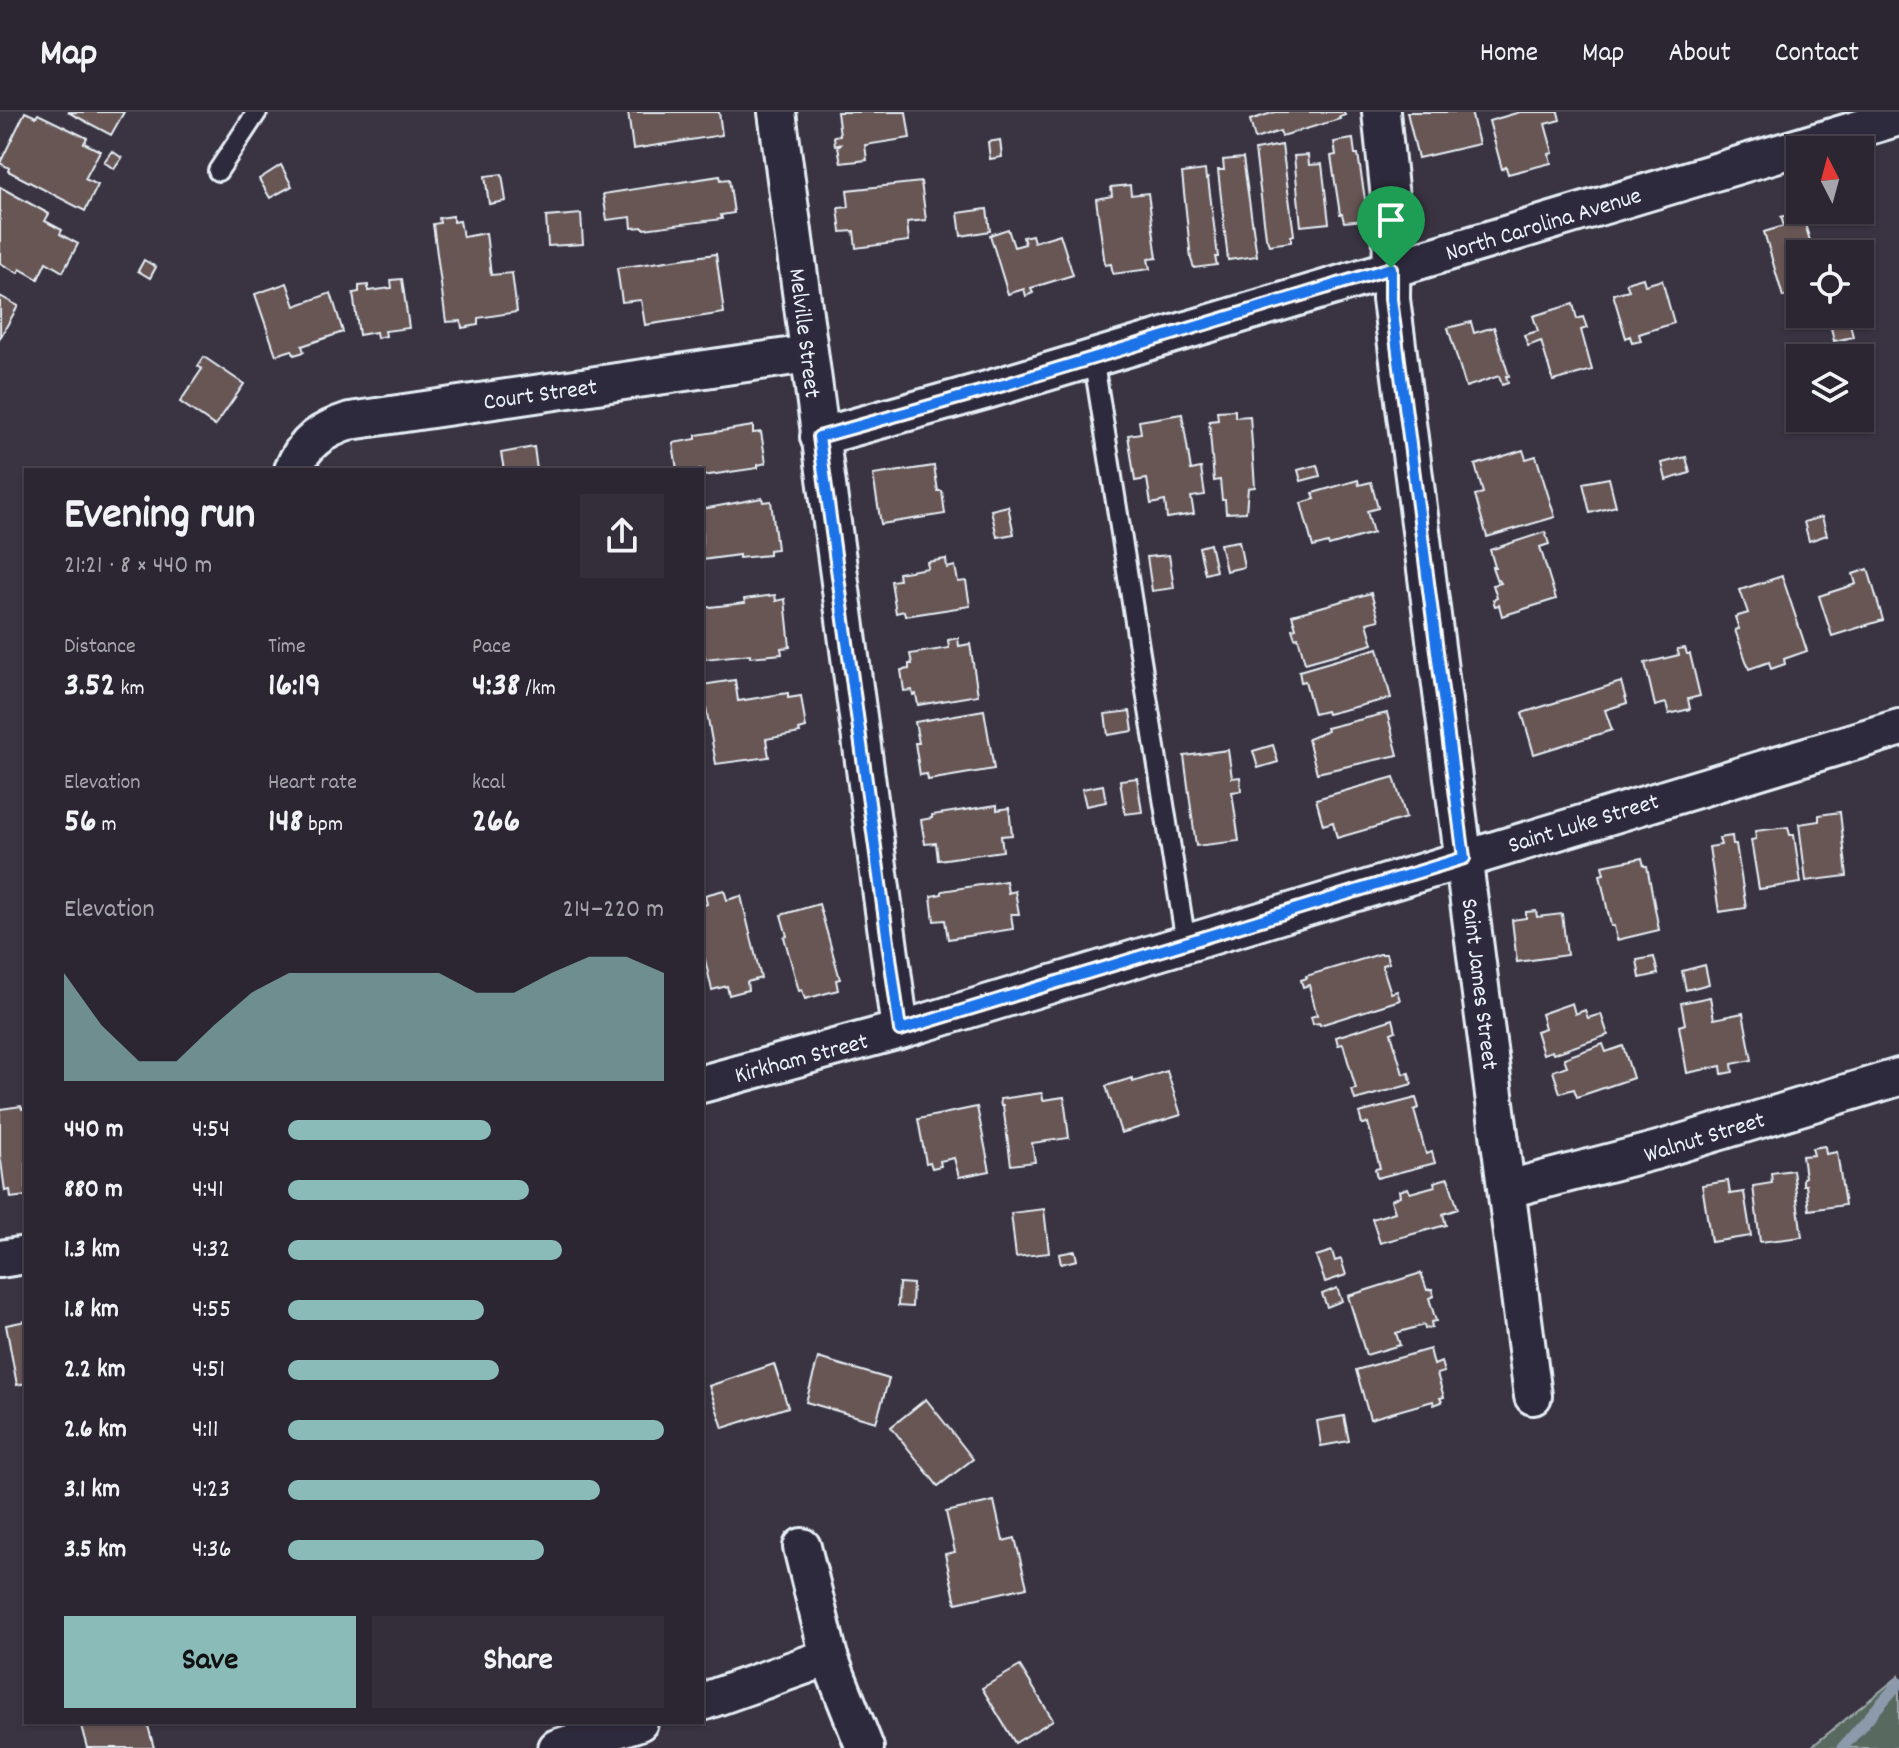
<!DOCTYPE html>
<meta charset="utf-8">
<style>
body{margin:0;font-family:Dekko,sans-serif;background:#342e3a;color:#f1f3f6;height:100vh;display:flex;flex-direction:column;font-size:30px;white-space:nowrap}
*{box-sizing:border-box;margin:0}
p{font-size:26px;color:#a6a5ac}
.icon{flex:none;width:44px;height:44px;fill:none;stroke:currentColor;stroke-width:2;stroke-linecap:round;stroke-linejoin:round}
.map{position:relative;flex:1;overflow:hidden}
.sheet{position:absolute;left:24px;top:356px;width:680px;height:1256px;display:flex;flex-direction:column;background:#2c2632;border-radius:0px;box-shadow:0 2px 6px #0004,0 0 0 2px #48434d}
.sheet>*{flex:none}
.needle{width:52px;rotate:354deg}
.fabs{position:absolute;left:1786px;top:24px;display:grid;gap:16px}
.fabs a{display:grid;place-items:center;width:88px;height:88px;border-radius:0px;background:#2c2632;box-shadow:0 2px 6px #0004,0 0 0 2px #48434d;font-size:40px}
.pin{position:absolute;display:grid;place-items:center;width:68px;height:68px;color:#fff;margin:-82px -34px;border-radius:50% 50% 50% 0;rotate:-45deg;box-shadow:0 0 8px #0007}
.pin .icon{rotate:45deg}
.round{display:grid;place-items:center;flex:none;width:84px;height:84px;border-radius:0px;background:#342e3a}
.headline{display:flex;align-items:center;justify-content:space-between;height:136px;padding:0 40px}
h1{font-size:44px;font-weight:700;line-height:60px}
.metrics{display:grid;grid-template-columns:repeat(3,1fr);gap:12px;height:136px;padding:8px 40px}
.metrics div{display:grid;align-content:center}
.metrics b{font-size:34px;font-weight:700}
.metrics small{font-size:22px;font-weight:400}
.metrics p{font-size:22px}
.chart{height:224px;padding:16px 40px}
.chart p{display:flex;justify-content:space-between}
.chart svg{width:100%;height:144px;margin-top:8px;fill:#8bbbb9;opacity:.7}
.button{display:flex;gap:16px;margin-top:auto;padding:16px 40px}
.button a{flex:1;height:92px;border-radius:0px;background:#8bbbb9;color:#111;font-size:32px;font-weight:700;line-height:92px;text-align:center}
.button a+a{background:#342e3a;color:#f1f3f6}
ul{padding:0 40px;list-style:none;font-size:26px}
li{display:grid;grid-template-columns:128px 96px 1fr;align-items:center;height:60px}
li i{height:20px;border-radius:10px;background:#8bbbb9}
header{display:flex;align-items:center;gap:48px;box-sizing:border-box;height:112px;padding:0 40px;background:#2c2632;border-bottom:2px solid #48434d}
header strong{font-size:38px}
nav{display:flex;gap:44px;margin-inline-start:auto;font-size:28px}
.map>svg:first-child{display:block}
</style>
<header>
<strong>Map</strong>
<nav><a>Home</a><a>Map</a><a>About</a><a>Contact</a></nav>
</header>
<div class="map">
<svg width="1899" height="1636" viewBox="0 0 1899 1636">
<rect width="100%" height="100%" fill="#3a3342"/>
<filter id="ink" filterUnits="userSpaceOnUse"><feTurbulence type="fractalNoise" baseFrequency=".0125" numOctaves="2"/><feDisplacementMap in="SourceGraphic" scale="16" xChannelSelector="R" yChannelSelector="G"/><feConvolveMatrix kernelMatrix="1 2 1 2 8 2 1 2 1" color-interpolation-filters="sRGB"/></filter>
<g filter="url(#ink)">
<polygon fill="#596961" stroke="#a0adac" stroke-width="2" points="1899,1564 1899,1636 1810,1636"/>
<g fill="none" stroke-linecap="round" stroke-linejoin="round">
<polyline stroke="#8c9aac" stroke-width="11" points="1842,1636 1899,1571"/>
</g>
<g fill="#675755" stroke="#e8f1f8" stroke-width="2">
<polygon points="25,0 36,5 38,2 87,26 84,31 100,39 85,67 98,73 85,99 8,59 9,56 0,51"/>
<polygon points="68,0 124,0 111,23"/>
<polygon points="628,0 719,0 722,23 633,37"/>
<polygon points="837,0 906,0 910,26 865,33 867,48 841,51 838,35 842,32 835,34 834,24 840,23"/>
<polygon points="1344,0 1345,3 1339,5 1340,7 1282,24 1280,19 1255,27 1250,8 1275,0"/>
<polygon points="1407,0 1471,0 1479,32 1418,46"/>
<polygon points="1520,0 1558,0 1560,8 1545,12 1553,41 1549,42 1551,51 1508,62 1506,55 1502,57 1489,9"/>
<polygon points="1353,27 1355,42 1358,42 1367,100 1364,100 1365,108 1344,110 1342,102 1340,102 1331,44 1336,43 1334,30"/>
<polygon points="1000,28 1002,45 990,47 988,30"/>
<polygon points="1282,33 1294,123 1291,124 1291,130 1269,133 1266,125 1255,38"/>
<polygon points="112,39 122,46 114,57 104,50"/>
<polygon points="1308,43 1309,53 1322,52 1329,111 1301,114 1294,44"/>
<polygon points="1243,46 1257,144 1228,148 1218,58 1224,58 1223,48"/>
<polygon points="281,53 292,74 270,86 259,67"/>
<polygon points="1205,58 1206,67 1208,66 1218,145 1215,145 1217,153 1194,156 1191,147 1182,61"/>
<polygon points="502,62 506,89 489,92 485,64"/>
<polygon points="720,64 721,68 729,67 734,101 721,103 722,107 644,117 643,115 632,116 631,105 607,108 603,82"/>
<polygon points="921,70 926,108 907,110 909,129 856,136 854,119 841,120 838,96 849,95 847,78"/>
<polygon points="1130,73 1131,83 1148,81 1157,146 1148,147 1150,157 1113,162 1111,152 1105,153 1096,87 1112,84 1111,75"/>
<polygon points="0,75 49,102 45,109 62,118 60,122 78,132 63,160 46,150 38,167 20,157 18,161 0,151"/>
<polygon points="987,97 990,119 961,124 958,101"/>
<polygon points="1801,99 1814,142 1800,142 1800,180 1783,185 1764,120 1784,114 1781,105"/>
<polygon points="581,102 583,132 548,134 546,105"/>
<polygon points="453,104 453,110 460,109 463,125 486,121 491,163 512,161 517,200 478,206 478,213 462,216 461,209 446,210 433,112 440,111 439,106"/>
<polygon points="1008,117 1014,135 1025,132 1023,125 1032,123 1034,130 1060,122 1073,163 1031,176 1033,181 1026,184 1024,177 1008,182 990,123"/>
<polygon points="716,142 724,201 645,213 641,188 622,190 617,156"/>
<polygon points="144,148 156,155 150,166 138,159"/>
<polygon points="1643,166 1645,173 1662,168 1674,211 1639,222 1641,229 1632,231 1630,224 1626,226 1613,182 1629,178 1626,171"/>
<polygon points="402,167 409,216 385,219 386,224 377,226 376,220 359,223 353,181 359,180 359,174 368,173 368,179 392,176 391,168"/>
<polygon points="287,171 295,194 331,181 343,220 302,234 304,240 294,243 292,238 276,243 255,182"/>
<polygon points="0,184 18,194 0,226"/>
<polygon points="1573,192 1577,207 1583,205 1587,216 1581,218 1592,258 1553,269 1541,229 1528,234 1524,223 1538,219 1533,204"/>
<polygon points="1828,202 1848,202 1853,225 1834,229"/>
<polygon points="1471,210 1474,221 1494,215 1509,264 1506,264 1508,271 1502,273 1499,264 1466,275 1448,216"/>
<polygon points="204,245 244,272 215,314 180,290 202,257 198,254"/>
<polygon points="1235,298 1235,305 1250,304 1255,375 1248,376 1246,400 1226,401 1225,388 1222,388 1220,368 1214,369 1209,309 1218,308 1217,299"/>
<polygon points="1182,302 1191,358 1201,356 1205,383 1191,385 1194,402 1167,406 1165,389 1151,392 1147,367 1135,369 1128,323 1141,321 1139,309"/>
<polygon points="753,314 753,321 761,320 766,351 758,353 758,356 702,364 702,358 677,358 673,331 696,327 696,323"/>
<polygon points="534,335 537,358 504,358 501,341"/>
<polygon points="1523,338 1526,347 1536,344 1555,405 1487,425 1475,383 1483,381 1475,353"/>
<polygon points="1686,345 1690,361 1666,368 1662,351"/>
<polygon points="1317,353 1320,364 1301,369 1298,358"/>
<polygon points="934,354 938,379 942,379 945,402 881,412 873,363"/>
<polygon points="1609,366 1616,394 1590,401 1583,371"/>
<polygon points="1358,368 1359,373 1371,370 1378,396 1367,399 1373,421 1329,434 1328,431 1313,435 1301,391 1315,387 1313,381"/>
<polygon points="762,386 763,390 771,389 777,437 769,438 769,443 739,446 739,443 702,448 702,397"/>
<polygon points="1008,394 1014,422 997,425 991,398"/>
<polygon points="1822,405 1827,423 1809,429 1804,410"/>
<polygon points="1545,420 1549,432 1540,435 1556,487 1502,504 1499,493 1495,494 1493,488 1497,486 1493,473 1501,471 1499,468 1497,469 1492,455 1495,455 1490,438"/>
<polygon points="1239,429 1244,455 1226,459 1220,432"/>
<polygon points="1210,432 1216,459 1205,462 1199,435"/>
<polygon points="1169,443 1174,476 1152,479 1147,445"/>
<polygon points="946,447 947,456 955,454 958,470 966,469 970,494 905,504 904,499 896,501 891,469 899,468 898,461 928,456 927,450"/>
<polygon points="1868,457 1883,508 1832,524 1819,484 1856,472 1853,462"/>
<polygon points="1782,464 1807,539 1784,547 1785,552 1771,557 1769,550 1749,557 1735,518 1739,517 1735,505 1748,501 1740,478"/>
<polygon points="1371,481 1379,508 1367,511 1373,532 1305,551 1298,525 1295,526 1292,517 1296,516 1292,503"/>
<polygon points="775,483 776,489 785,487 790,535 781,536 782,542 750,545 750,542 705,547 705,544 702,544 702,496 745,491 744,487"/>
<polygon points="958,526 959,534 970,532 978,583 918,593 916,582 913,583 912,578 904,579 901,558 909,557 909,552 912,552 910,542 949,536 948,528"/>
<polygon points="1378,536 1391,586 1327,602 1326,599 1314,602 1305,569 1301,570 1299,559"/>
<polygon points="1685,536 1687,542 1690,542 1700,584 1688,587 1690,597 1669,602 1666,591 1655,594 1645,551 1679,543 1677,537"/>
<polygon points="735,568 738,589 788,581 788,586 801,584 806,616 799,618 800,621 766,627 769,645 716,652 702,573"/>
<polygon points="1621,570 1627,591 1605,598 1612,618 1534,642 1522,601"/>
<polygon points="984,598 994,657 928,668 927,662 920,663 915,631 919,631 915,610"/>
<polygon points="1130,599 1133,619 1108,623 1105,602"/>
<polygon points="1387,601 1398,643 1317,661 1308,627 1327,619 1326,616"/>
<polygon points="1273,633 1278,650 1258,656 1253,639"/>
<polygon points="1228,638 1232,666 1240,665 1241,679 1232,680 1239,729 1196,734 1184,644"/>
<polygon points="1394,665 1406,706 1337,726 1333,710 1323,713 1316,687"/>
<polygon points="1137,666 1142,700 1125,702 1120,668"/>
<polygon points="1103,673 1106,690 1086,694 1082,677"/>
<polygon points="997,693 997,698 1009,696 1012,723 1001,724 1003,739 938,748 936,731 925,732 921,708 932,706 932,703"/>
<polygon points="1840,700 1847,764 1806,769 1799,712 1819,709 1819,703"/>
<polygon points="1788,715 1790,723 1794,723 1801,771 1759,777 1751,728 1756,727 1755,719"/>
<polygon points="1732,724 1733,732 1736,732 1746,796 1719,800 1709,735 1721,733 1719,726"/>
<polygon points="1642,746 1644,754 1647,754 1659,818 1617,828 1614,814 1611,814 1600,763 1604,762 1602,754"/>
<polygon points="1006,769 1008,781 1015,779 1019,802 1011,802 1013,817 948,827 945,808 934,809 931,784 942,782 942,779"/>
<polygon points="724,778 727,788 741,784 761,866 747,870 748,878 729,883 727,874 712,878 702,835 702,794 707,792 705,783"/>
<polygon points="819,792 840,867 836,868 838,878 805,887 802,878 799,879 784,825 787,824 781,803"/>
<polygon points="1536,799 1537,805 1562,802 1567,843 1517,850 1512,808 1526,806 1526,800"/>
<polygon points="1380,842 1386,842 1389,851 1382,853 1391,881 1397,879 1400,888 1320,913 1319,911 1313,912 1311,905 1317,903 1309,873 1303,875 1301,868 1307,866 1306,864"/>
<polygon points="1654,845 1658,862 1640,866 1637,848"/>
<polygon points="1705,853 1709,872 1686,878 1682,859"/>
<polygon points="1710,885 1714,907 1743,901 1752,948 1732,952 1733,960 1722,962 1721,954 1687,961 1679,914 1685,912 1681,891"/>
<polygon points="1572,891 1575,902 1585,898 1588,906 1601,902 1608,923 1553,942 1552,939 1543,942 1536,919 1545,916 1541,902"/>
<polygon points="1393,907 1396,919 1391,921 1403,962 1409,961 1412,972 1355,988 1352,978 1356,977 1343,932 1338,933 1336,925"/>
<polygon points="1603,932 1606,940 1623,934 1633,966 1577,985 1574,977 1560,981 1553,959 1567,954 1564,946"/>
<polygon points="1167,959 1181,1003 1121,1021 1106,974 1132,966 1133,970"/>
<polygon points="1042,981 1043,988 1064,985 1069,1026 1032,1031 1035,1050 1011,1053 1003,994 1001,994 1000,987"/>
<polygon points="1416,986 1419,996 1414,998 1426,1042 1432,1040 1435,1051 1377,1066 1375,1057 1380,1056 1368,1011 1362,1012 1359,1001"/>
<polygon points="21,994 22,997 26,996 26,1084 11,1086 10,1078 5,1079 0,1042 0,997"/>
<polygon points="977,995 990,1059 959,1065 954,1046 940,1049 941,1054 932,1056 930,1050 926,1051 918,1007"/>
<polygon points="1825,1034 1826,1042 1837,1040 1845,1093 1809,1098 1806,1073 1803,1073 1803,1066 1805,1065 1802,1044 1814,1043 1812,1036"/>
<polygon points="1793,1058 1802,1125 1760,1130 1753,1074 1772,1071 1771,1061"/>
<polygon points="1448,1066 1458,1097 1443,1102 1446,1113 1380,1131 1372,1107 1395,1100 1391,1088 1400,1084 1399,1079 1408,1076 1410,1081 1435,1074 1434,1070"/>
<polygon points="1728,1069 1730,1082 1744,1080 1751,1124 1711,1130 1702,1073"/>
<polygon points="1044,1097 1049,1141 1016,1145 1011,1101"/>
<polygon points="1075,1139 1077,1148 1061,1152 1059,1142"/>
<polygon points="1332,1139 1335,1149 1341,1147 1346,1163 1325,1170 1316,1144"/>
<polygon points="1421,1161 1427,1178 1432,1177 1434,1184 1429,1186 1436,1209 1431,1210 1432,1215 1425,1217 1424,1213 1396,1221 1400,1233 1366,1243 1348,1184"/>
<polygon points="899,1171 913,1172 912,1195 898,1194"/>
<polygon points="1337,1176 1342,1189 1327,1195 1322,1182"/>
<polygon points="26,1209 26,1271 17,1273 6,1213"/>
<polygon points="1430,1237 1434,1253 1441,1250 1444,1260 1437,1262 1444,1285 1440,1286 1442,1290 1434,1293 1433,1289 1370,1307 1356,1258"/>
<polygon points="818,1246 889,1267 876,1310 806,1290"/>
<polygon points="774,1252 788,1295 723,1316 709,1274"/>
<polygon points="926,1287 973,1347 938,1374 891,1315"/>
<polygon points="1344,1304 1349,1329 1321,1334 1317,1309"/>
<polygon points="994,1389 1003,1429 1015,1426 1027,1475 956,1491 945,1442 955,1440 946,1400"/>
<polygon points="1020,1554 1053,1608 1015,1631 982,1576"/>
<polygon points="80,1610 147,1610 154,1636 87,1636"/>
</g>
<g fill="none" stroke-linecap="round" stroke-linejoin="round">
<g stroke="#e8f1f8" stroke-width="24">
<g id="lane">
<polyline points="218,59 257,0"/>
<polyline points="1093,245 1186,831"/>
</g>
</g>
<g stroke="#e8f1f8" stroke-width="42">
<g id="street">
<polyline points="777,0 900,918"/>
<polyline points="1381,0 1392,105 1391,187 1533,1284"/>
<polyline points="819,325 987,278 1899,5"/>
<path d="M293 358C304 330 322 318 350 309L808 242"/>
<polyline points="702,972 900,918 1899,616"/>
<polyline points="1508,1077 1658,1038 1899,965"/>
<polyline points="0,1147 26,1143"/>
<polyline points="802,1435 829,1545 865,1636"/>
<polyline points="702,1590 829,1545"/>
<polyline points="557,1636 639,1610"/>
</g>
</g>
<use href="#lane" stroke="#2f2a3d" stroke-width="18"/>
<use href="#street" stroke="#2f2a3d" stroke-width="36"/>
</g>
</g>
<g fill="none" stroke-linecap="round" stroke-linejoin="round" filter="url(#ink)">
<g stroke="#fff" stroke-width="16">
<polygon id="route" points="1391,156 1391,187 1464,746 900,918 819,325 987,278"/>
</g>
<use href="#route" stroke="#1a73e8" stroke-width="10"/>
</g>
<g text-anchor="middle" stroke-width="8" stroke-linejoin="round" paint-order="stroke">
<g font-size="24" fill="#e8f1f8" stroke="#2f2a3d">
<text transform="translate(1543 111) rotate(-17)" y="8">North Carolina Avenue</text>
<text transform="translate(806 221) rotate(83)" y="8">Melville Street</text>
<text transform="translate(540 281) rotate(-8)" y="8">Court Street</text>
<text transform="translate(1583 710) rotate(-17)" y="8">Saint Luke Street</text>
<text transform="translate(1481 872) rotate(83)" y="8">Saint James Street</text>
<text transform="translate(801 945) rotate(-15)" y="8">Kirkham Street</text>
<text transform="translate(1704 1024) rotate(-17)" y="8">Walnut Street</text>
</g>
</g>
</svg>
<div class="fabs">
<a><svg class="needle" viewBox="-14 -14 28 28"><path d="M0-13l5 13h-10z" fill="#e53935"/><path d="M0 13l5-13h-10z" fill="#a6a5ac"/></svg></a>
<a><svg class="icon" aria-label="locate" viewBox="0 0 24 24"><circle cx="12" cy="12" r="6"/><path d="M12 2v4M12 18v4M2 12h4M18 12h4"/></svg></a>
<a><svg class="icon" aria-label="layers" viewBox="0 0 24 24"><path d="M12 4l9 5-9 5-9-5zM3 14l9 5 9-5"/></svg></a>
</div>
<div class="pin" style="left:1391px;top:156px;background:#1e9e55"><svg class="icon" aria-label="arrive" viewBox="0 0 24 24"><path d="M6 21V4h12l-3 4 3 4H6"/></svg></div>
<section class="sheet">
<div class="headline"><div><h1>Evening run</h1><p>21:21 · 8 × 440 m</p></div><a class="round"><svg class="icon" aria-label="share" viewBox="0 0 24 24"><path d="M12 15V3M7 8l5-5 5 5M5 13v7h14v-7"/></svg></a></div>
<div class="metrics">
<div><p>Distance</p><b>3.52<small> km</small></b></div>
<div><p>Time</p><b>16:19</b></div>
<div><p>Pace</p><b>4:38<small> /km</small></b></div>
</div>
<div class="metrics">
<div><p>Elevation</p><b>56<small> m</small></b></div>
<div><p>Heart rate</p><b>148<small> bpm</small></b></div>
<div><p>kcal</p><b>266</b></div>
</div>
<div class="chart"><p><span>Elevation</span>214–220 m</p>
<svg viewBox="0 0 160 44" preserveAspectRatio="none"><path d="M0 44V11L10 27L20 38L30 38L40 27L50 17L60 11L70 11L80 11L90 11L100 11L110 17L120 17L130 11L140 6L150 6L160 11V44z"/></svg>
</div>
<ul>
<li><b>440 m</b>4:54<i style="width:54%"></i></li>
<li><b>880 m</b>4:41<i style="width:64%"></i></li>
<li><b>1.3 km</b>4:32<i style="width:73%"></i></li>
<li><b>1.8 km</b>4:55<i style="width:52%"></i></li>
<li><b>2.2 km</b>4:51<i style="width:56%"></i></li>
<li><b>2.6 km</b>4:11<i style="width:100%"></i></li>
<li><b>3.1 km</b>4:23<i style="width:83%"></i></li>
<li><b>3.5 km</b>4:36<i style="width:68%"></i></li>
</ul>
<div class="button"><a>Save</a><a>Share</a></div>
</section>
</div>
